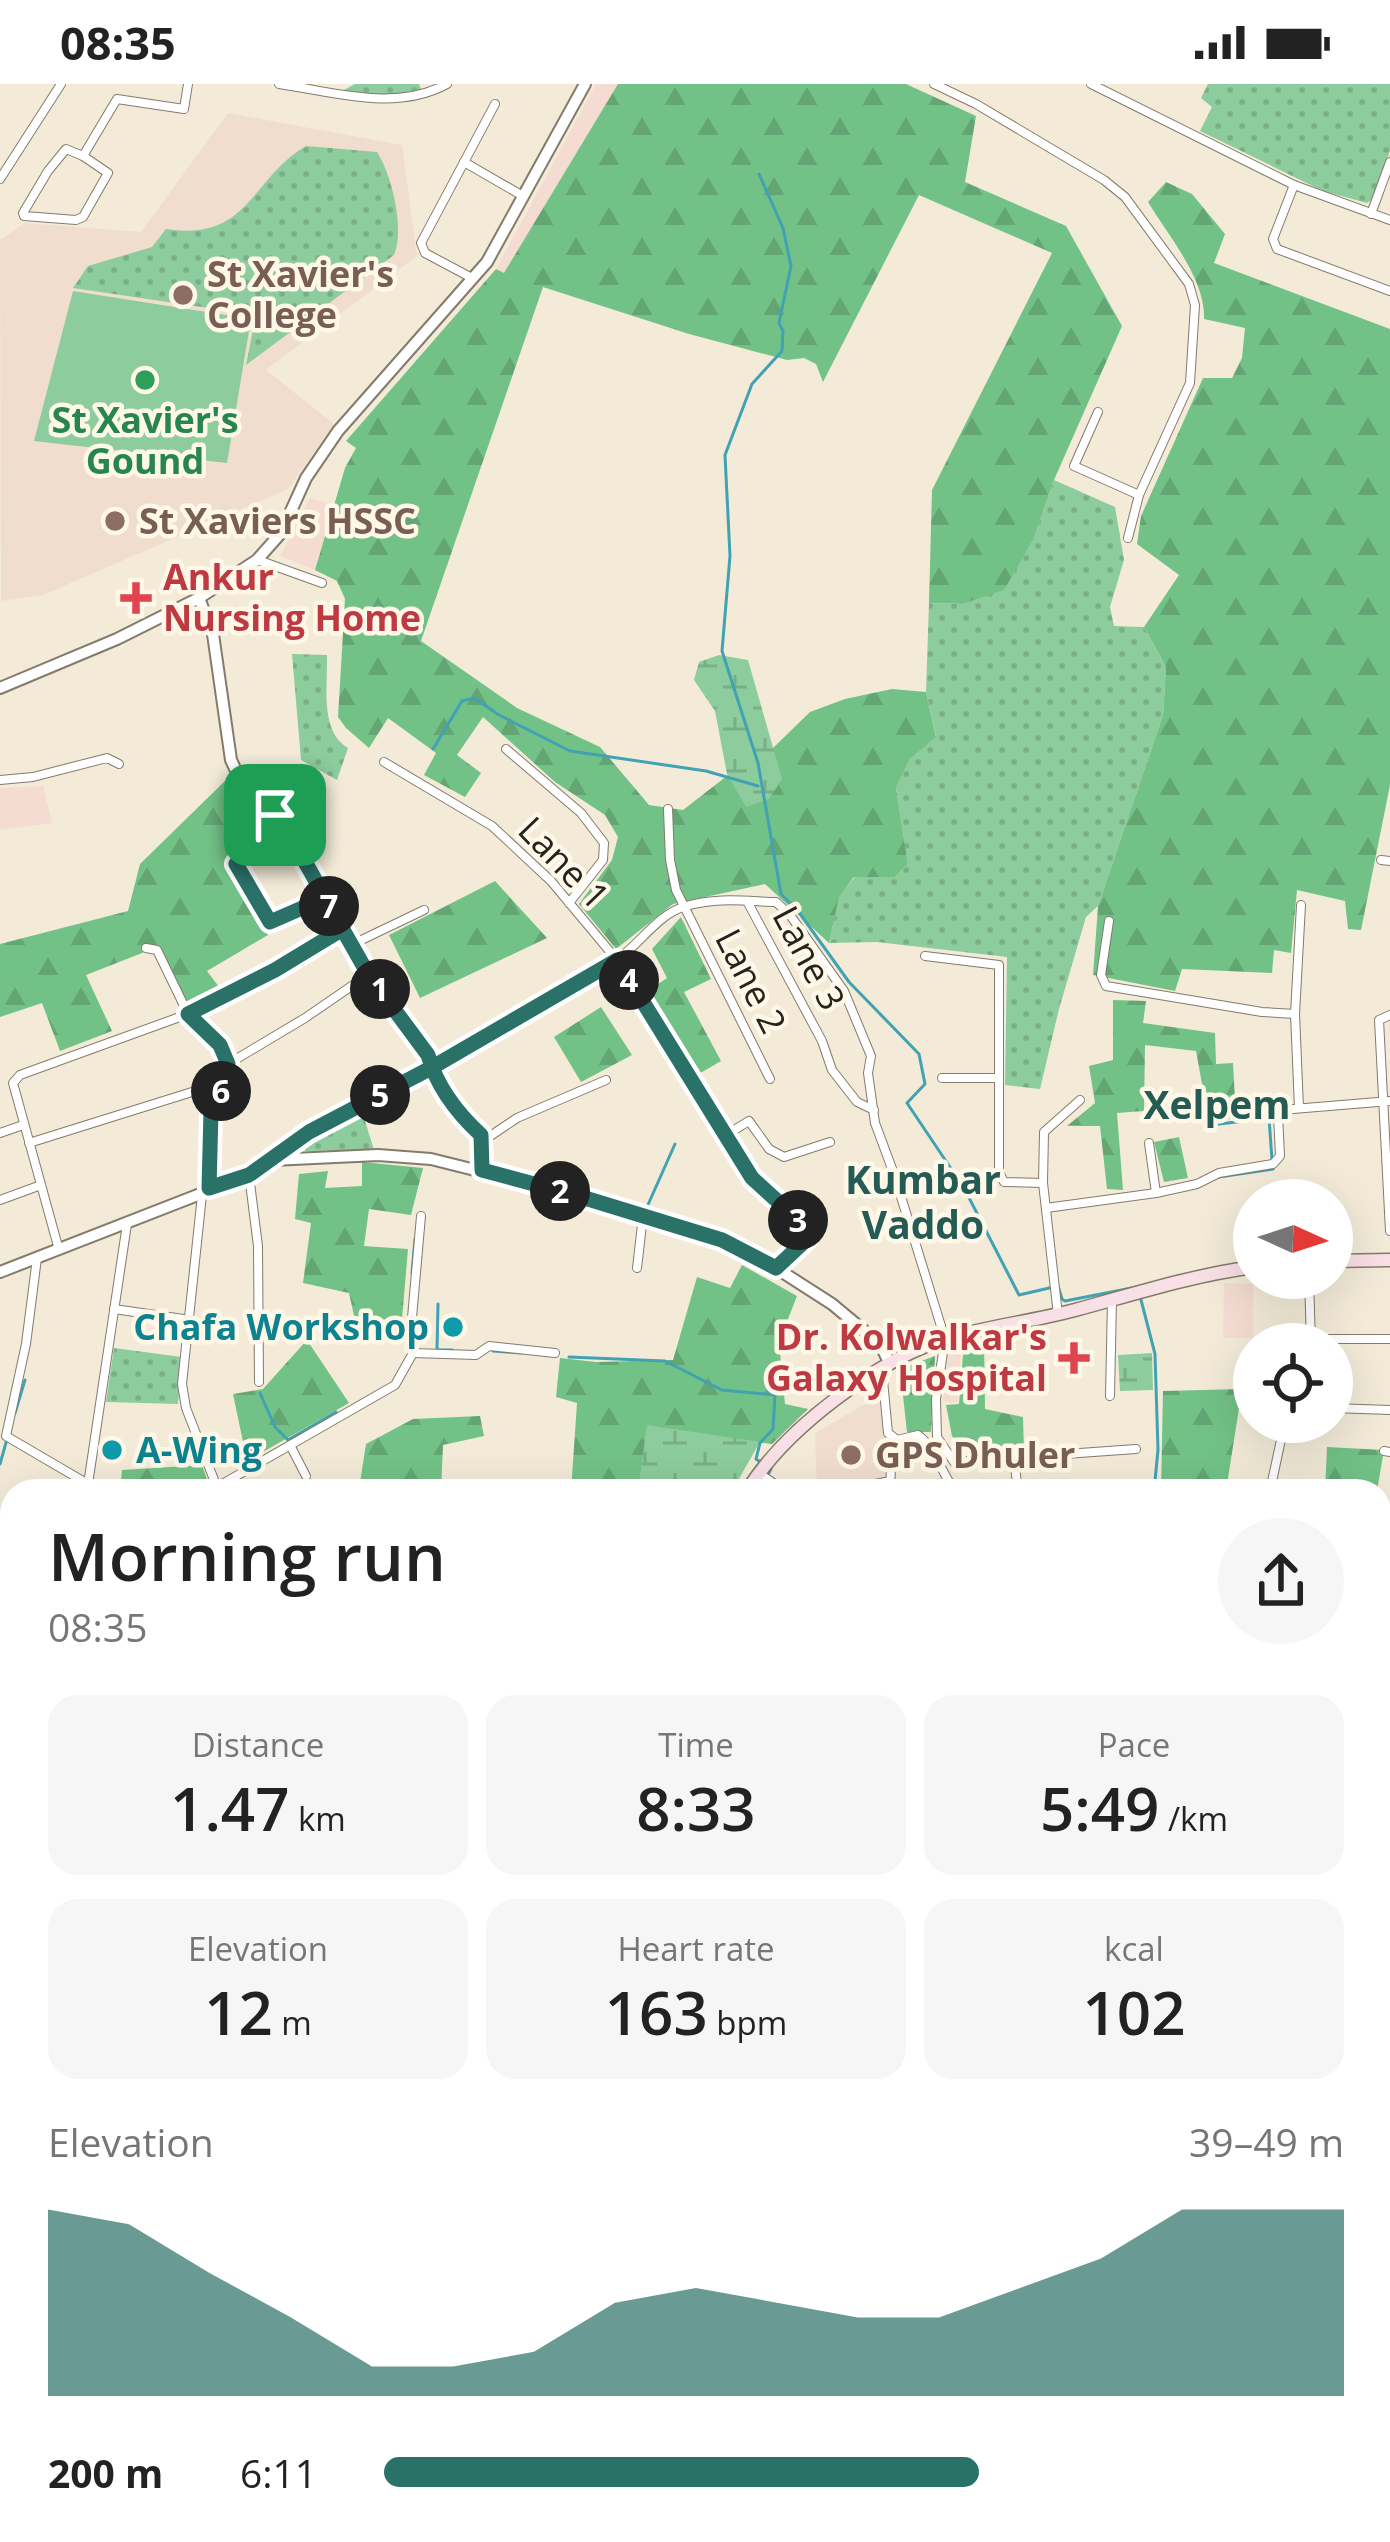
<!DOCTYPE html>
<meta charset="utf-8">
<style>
body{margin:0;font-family:"Open Sans",sans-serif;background:#f6f6f6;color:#222;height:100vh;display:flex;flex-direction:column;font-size:45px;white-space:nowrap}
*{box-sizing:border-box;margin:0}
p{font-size:39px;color:#767676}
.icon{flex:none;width:66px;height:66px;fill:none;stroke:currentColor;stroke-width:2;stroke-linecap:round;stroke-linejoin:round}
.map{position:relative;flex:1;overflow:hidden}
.drawer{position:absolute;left:0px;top:1395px;width:1392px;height:1065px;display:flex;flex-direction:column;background:#fff;border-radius:36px 36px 0 0;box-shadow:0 12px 48px #0002}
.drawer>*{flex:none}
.needle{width:78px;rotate:93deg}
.controls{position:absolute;left:1233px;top:1095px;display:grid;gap:24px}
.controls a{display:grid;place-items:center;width:120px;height:120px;border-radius:50%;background:#fff;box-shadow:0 12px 48px #0002;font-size:60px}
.pin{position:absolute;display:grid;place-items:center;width:102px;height:102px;color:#fff;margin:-51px;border-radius:24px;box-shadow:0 6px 18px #0006}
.km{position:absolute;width:60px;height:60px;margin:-30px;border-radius:50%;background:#222;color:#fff;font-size:33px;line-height:60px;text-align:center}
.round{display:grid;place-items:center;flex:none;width:126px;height:126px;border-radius:63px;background:#f6f6f6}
.overview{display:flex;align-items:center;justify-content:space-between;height:204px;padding:0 48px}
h1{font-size:66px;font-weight:600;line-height:90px}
.stats{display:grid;grid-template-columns:repeat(3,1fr);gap:18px;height:204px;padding:12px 48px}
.stats div{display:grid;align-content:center;border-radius:30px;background:#f6f6f6;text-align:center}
.stats b{font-size:60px;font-weight:600}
.stats small{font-size:33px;font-weight:400}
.stats p{font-size:33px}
.chart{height:336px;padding:24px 48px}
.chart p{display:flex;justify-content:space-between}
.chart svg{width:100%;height:216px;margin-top:12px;fill:#2a7168;opacity:.7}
ul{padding:0 48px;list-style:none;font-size:39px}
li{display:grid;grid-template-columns:192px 144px 1fr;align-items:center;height:90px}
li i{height:30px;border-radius:15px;background:#2a7168}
.status{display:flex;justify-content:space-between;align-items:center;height:84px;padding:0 60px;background:#fff;direction:ltr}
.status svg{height:33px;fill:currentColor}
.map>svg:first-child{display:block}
</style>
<div class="status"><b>08:35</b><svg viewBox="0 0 49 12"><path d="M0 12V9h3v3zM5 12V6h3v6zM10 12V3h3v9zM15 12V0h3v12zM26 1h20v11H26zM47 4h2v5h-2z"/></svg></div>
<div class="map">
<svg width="1390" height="2458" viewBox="0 0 1390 2458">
<defs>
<pattern id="grass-dots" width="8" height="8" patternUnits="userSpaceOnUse" patternTransform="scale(3)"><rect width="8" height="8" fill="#8dcc9c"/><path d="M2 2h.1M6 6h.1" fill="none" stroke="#7aaf86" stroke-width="1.8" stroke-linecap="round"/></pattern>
<pattern id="forest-firs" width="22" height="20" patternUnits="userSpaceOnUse" patternTransform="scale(3)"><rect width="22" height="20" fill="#72c287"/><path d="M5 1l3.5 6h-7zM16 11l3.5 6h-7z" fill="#63a674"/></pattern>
<pattern id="wetland-marsh" width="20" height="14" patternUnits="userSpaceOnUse" patternTransform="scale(3)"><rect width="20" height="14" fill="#8dcc9c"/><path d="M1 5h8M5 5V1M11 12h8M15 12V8" fill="none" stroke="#7aaf86"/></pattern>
</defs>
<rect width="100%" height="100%" fill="#f3ebd8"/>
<g fill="#f4dcd2">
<polygon points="596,0 618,0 504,190 496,185"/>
<polygon points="310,414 334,421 315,486 280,472"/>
<polygon points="43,702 52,739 0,746 0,704"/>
<polygon points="1224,1199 1253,1200 1253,1254 1223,1254"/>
<polygon points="961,1260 958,1319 943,1317 949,1261"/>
</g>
<g fill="#f1ddce">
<polygon points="228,29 402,61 417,172 266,286 334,340 288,405 43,511 1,517 0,156 25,139 141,148"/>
<polygon points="879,1312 888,1392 854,1403 817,1406 815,1349"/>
</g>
<g fill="url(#grass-dots)">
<polygon points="355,0 419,0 421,5 394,11 342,7"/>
<polygon points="1208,0 1390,0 1390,67 1373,115 1367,119 1323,107 1200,47 1212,23 1201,14"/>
<path d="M306 62 377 68C392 91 405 146 394 171L246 281 256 231 73 204 88 182 152 163 166 145C249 158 250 95 306 62Z"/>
<polygon points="1054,396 1115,423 1124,476 1110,523 1114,542 1144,543 1166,583 1163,631 1098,822 1086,833 1059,925 1040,1005 1005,1001 1007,873 877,858 829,859 839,812 855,793 895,793 908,780 896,704 910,675 936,652 926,608 929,519 962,520 1034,454"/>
<path d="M292 570 327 571C328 601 319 647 348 664L337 696 301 676Z"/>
<polygon points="362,1027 374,1066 305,1067 305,1060"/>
<polygon points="114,1264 182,1273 178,1320 106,1318"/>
</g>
<g fill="url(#forest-firs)">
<polygon points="618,0 906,0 976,32 965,98 1066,142 1122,242 1054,396 1034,454 1004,506 962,520 929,519 932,406 1052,169 919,111 823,298 816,280 804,274 787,276 689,250 543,203 421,557 517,624 600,663 649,721 683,726 741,681 772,665 810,628 845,615 892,605 926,608 936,653 910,675 896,704 908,780 895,793 854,793 839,813 829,859 765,800 673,820 616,865 579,820 612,776 618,753 605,731 555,698 483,633 457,671 481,689 465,713 424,691 436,669 388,634 369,664 346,644 338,633 345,515 337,497 315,486 345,384 356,364 346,357 496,185 504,189"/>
<path d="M1166 98 1192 110 1225 150 1214 179 1390 245V701L1361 846 1348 845 1345 817 1297 806 1291 869 1274 866 1272 889 1182 885 1175 907 1093 891 1098 822 1163 631 1166 583 1144 543 1179 491 1137 460 1141 432 1203 294H1232L1242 274 1245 244 1204 235C1206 196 1168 151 1148 118Z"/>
<polygon points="228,694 260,733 230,779 268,851 207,887 222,907 187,920 160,862 86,891 112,947 60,967 42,919 0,933 0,860 128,827 140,780"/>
<polygon points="495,797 547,854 420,914 389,851"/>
<polygon points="681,833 711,895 684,908 721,977 697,991 646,908 667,894 652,865"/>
<polygon points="1113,916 1146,917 1143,939 1215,949 1216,980 1233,979 1236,1034 1209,1038 1196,967 1145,961 1144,1027 1117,1029 1123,1106 1107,1105 1100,1042 1067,1042 1095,1019 1089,982 1113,976"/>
<polygon points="601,923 632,971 581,998 554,953"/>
<polygon points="1179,1053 1188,1094 1164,1098 1154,1058"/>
<polygon points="362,1078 423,1084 411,1131 369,1125 364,1162 408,1165 402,1235 355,1236 349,1209 303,1199 311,1139 295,1135 299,1090 328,1087 325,1104 362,1102"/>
<polygon points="742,1181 797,1212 779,1258 785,1320 808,1325 772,1360 658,1345 652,1395 604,1396 600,1407 571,1407 577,1319 556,1313 560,1274 596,1278 673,1276 697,1193 730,1204"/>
<polygon points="307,1256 349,1319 247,1377 233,1310 263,1305"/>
<polygon points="984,1256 985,1325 1023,1333 1024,1368 966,1366 952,1352 946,1321 959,1320 964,1259"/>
<polygon points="935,1272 931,1348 907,1348 900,1285"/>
<polygon points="1242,1305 1226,1407 1161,1407 1163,1307"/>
<polygon points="480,1332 484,1352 443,1361 441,1407 359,1405 366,1360 413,1335"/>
<polygon points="1327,1363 1384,1366 1377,1407 1325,1407"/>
<polygon points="202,1381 211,1407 120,1407 122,1386"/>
<polygon points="12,1475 12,1599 11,1601 0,1599 0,1479 10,1480"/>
<polygon points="1380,1527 1390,1528 1390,1602 1380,1602"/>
<polygon points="0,1619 12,1621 12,1724 8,1738 0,1736"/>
<polygon points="12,2069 12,2131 0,2128 0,2098"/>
<polygon points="979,2448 1028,2448 1033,2458 951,2458"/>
</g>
<g fill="url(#wetland-marsh)">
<polygon points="719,571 748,576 782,695 769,715 746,723 727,690 715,627 694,596 699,578"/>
<polygon points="1152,1269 1153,1306 1120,1307 1118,1271"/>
<polygon points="647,1341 760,1358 732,1407 638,1407"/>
<polygon points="1380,2201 1390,2203 1390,2458 1075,2458 1074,2448 1380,2448"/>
</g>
<polygon fill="#8dcc9c" points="73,207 251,235 227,379 34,357"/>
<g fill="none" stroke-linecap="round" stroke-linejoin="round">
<g stroke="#41a2b3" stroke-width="3">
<polyline points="759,90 783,144 791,182 779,239 783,247 782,267 752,300 725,371 730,472 722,567 758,679 781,810 798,827 849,898 919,970 925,1000 907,1019 964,1104 1019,1211 1058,1202 1062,1215 1065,1217 1137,1203"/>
<polyline points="433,665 462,617 474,614 499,631 570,667 706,687 758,702"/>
<polyline points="1211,1041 1269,1034 1272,1076"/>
<polyline points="1219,1093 1273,1085"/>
<polyline points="648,1130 647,1123 675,1060"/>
<polyline points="412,1189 415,1155"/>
<polyline points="1140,1212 1155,1270 1158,1366 1154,1407"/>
<polyline points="438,1220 437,1266 452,1266"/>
<polyline points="493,1267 521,1269"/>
<polyline points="569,1273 665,1277 722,1306 775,1311 773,1345 760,1359 756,1375 759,1377"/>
<polyline points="260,1309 275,1343 288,1356 336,1328"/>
<polyline points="15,1329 25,1296"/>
<polyline points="0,1380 7,1355"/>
<polyline points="759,1407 771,1385 767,1382"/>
<polyline points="7,1791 12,1792"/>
<polyline points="1380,1974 1390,1979"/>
<polyline points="1380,2212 1390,2214"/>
<polyline points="181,2458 186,2448"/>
</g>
<g stroke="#837b6b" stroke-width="10">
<g id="minor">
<path d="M279 0C335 8 395 28 447 0"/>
<polyline points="934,0 976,20 1104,96 1125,113 1189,200 1195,221 1190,299 1139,411 1128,454"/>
<polyline points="1091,0 1294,101 1390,136"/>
<polygon points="66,65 83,72 108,89 83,133 76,136 24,132 23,129 48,87"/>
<polyline points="83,72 117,15 184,25 188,0"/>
<polyline points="464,78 523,112"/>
<polyline points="0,95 61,0"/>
<polyline points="1294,101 1273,155 1277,165 1390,207"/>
<polyline points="1371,130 1390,78"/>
<polyline points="472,194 425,169 421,159 495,20"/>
<polyline points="1098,328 1074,382 1139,411"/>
<polyline points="258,476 322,499"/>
<polyline points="506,665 581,729 604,759 603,776 569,819"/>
<polyline points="384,678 492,742 551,797 617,876 752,1094 807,1144 806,1156 776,1184"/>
<polyline points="0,696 33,693 107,674 119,680"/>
<polyline points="668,725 670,776 676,806 770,995"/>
<polyline points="275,732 237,780 270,838 325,814"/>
<polyline points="1381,776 1390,777"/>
<polyline points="747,817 822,957 832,986 857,1018 874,1026"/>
<polyline points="1109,837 1101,891 1106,902 1262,928 1295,930"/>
<polyline points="351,861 424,826"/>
<polyline points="146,864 157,866 188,930 221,961 228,980 224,998 211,1028 210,1104"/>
<polyline points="925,872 999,881 999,1088 1004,1098 1043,1099"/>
<polyline points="1390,931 1379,936 1390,1147"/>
<polyline points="228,980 305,934 369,890"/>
<polyline points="942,994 999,994"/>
<polyline points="1299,1024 1295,930 1301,821"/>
<polyline points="0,1049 23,1041"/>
<polyline points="726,1051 749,1037 769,1065 784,1073 830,1058"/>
<polyline points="483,1057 517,1034 606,996"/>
<polyline points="29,1059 224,998"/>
<polyline points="1149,1059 1156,1109"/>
<path d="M273 1075C323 1038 378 1013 432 983 493 950 556 916 614 878 639 862 657 830 686 822 717 813 745 817 776 818L790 831 844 907 871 972 868 989 875 1039 894 1090 945 1255 936 1315 937 1353 954 1378 1136 1365"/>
<polyline points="249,1091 258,1162 259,1298"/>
<polyline points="202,1111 182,1300 186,1324 218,1406"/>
<polyline points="0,1116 41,1101"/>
<polyline points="1046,1124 1156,1109 1197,1100 1219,1089 1273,1080 1280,1072 1278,1031 1281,1026 1390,1017"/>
<polyline points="59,1166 13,999 20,991 188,930 275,886 341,846"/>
<polyline points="37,1174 26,1260 6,1352 88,1400"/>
<polyline points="637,1184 643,1132"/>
<polyline points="1309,1194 1311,1259"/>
<polyline points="114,1225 190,1236"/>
<polyline points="1058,1231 1043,1099 1044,1048 1080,1016"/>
<polyline points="1312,1255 1390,1255"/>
<polyline points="413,1269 476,1271 489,1262 555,1269"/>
<path d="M882 1286 888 1349 897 1356 918 1351C935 1363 942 1390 955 1407"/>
<polyline points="1110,1312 1112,1216"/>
<polyline points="1332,1324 1390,1326"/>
<polyline points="290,1361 306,1392"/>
<polyline points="1384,1367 1390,1368"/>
<polyline points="1014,1375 1018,1407"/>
<polyline points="760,1390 785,1407"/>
<polyline points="217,1403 395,1301 413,1269 411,1245 421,1132"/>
<polyline points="87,1407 127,1140"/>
<path d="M858 1407 862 1403 890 1397C894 1380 883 1368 892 1352"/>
<polyline points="1270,1407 1282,1351 1297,1343 1298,1338"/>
<polyline points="1380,1573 1381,1573"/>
<polyline points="1380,1709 1390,1707"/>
<polyline points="0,1786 12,1738"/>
<polyline points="0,1830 12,1866"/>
<polyline points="0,2083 12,2056"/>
<polyline points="703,2448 707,2458"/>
<polyline points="1042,2448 1048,2458"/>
<polyline points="532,2458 533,2449"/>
</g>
</g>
<g stroke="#837b6b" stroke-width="14">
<g id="tertiary">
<polyline points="199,514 213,550 231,676 241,697 275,732 296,759 341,846 369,890 428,971 437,996 463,1034 481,1051 482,1086"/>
<polyline points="0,604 117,555 199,514 257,476 281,449 306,394 338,347 487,178 585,0"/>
<polyline points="0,1188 249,1091 272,1076 378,1071 431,1075 575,1111 722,1156 776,1184 832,1220 880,1260 890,1280"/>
</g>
</g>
<g stroke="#837b6b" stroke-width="15">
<g id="secondary">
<polyline points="1332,1177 1390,1176"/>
<path d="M747 1407C785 1345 879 1274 949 1254 990 1242 1034 1237 1075 1226 1134 1210 1193 1191 1254 1183"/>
</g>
</g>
<g stroke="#a66e7a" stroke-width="16">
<g id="primary">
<polyline points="0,1613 12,1615"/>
<polyline points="797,2448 800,2458"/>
</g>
</g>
<use href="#minor" stroke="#fff" stroke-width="8"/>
<use href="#tertiary" stroke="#fff" stroke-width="10"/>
<use href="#secondary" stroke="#f9e0e6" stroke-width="12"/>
<use href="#primary" stroke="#f3c0ce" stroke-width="14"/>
</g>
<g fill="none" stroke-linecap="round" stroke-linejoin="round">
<g stroke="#fff" stroke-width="24">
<path id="route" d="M275 731 236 780 270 838 325 814 368 890 428 971C437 1003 457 1029 481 1051L482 1086 575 1111 722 1156 776 1184 806 1156 807 1144 752 1094 617 876 431 984 309 1048 249 1091 209 1104 211 1028 224 998 228 980 220 961 188 930 275 886 341 846C321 806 301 767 275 731"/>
</g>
<use href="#route" stroke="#2a7168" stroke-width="15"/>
</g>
<g fill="#8d6e63" stroke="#fff8e9" stroke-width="4.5">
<circle cx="183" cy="211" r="12"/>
<circle cx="115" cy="437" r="12"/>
<circle cx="851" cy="1371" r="12"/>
</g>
<circle fill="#2e9e5b" stroke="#fff8e9" stroke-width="4.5" cx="145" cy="296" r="12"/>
<g fill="#e0444e" stroke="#fff8e9" stroke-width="4.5">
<path d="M130 496h12v12h12v12h-12v12h-12v-12h-12v-12h12z"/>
<path d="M1068 1256h12v12h12v12h-12v12h-12v-12h-12v-12h12z"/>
</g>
<g fill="#0f9aa8" stroke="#fff8e9" stroke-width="4.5">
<circle cx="453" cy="1243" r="12"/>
<circle cx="112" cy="1366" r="12"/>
</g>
<g text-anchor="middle" stroke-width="9" stroke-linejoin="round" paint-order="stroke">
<g font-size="36" font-weight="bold" fill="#785e54" stroke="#fff8e9" text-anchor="start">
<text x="207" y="203">St Xavier's<tspan x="207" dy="41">College</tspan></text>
<text x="139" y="450">St Xaviers HSSC</text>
<text x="875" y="1384">GPS Dhuler</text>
</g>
<g font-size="36" font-weight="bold" fill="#27864d" stroke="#fff8e9">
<text x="145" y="349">St Xavier's<tspan x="145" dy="41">Gound</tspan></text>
</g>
<g font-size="36" font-weight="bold" fill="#be3a42" stroke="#fff8e9" text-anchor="start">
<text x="163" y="506">Ankur<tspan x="163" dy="41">Nursing Home</tspan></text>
<text x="1047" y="1266" text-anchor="end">Dr. Kolwalkar's<tspan x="1047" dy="41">Galaxy Hospital</tspan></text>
</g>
<g font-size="36" fill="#26231c" stroke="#fff8e9">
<text transform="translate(564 779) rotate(46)" y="13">Lane 1</text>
<text transform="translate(809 874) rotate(62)" y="13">Lane 3</text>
<text transform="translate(751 897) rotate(63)" y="13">Lane 2</text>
</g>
<g font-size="36" font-weight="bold" fill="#0d838f" stroke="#fff8e9" text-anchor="end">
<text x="429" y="1256">Chafa Workshop</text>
<text x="136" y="1379" text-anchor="start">A-Wing</text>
</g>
<g font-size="39" font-weight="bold" fill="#245c55" stroke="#fff8e9">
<text x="1217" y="1035">Xelpem</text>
<text x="923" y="1110">Kumbar<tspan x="923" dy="45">Vaddo</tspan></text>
</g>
</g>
</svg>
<div class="controls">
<a><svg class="needle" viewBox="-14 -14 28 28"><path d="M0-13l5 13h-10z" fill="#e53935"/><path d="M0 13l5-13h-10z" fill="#767676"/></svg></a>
<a><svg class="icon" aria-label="locate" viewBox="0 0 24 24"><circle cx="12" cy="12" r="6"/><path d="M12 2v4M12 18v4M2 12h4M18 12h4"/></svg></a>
</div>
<div class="pin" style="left:275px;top:731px;background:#1e9e55"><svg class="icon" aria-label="arrive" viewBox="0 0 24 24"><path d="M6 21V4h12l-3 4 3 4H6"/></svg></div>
<b class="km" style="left:380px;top:905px">1</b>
<b class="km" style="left:560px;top:1107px">2</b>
<b class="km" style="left:798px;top:1136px">3</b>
<b class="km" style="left:629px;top:896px">4</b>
<b class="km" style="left:380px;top:1011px">5</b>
<b class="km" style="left:221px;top:1007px">6</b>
<b class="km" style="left:329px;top:822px">7</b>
<section class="drawer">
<div class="overview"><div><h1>Morning run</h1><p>08:35</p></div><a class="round"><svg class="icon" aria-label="share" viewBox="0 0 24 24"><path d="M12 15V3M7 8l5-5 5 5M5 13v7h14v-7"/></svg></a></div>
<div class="stats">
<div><p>Distance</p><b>1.47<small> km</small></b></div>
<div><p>Time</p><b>8:33</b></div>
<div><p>Pace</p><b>5:49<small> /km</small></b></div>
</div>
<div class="stats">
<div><p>Elevation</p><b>12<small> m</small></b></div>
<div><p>Heart rate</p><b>163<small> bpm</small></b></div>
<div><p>kcal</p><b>102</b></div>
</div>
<div class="chart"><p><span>Elevation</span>39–49 m</p>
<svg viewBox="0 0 160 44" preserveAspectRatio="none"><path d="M0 44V6L10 9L20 19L30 28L40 38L50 38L60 35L70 25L80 22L90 25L100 28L110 28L120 22L130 16L140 6L150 6L160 6V44z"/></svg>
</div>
<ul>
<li><b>200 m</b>6:11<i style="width:62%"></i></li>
</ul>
</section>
</div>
